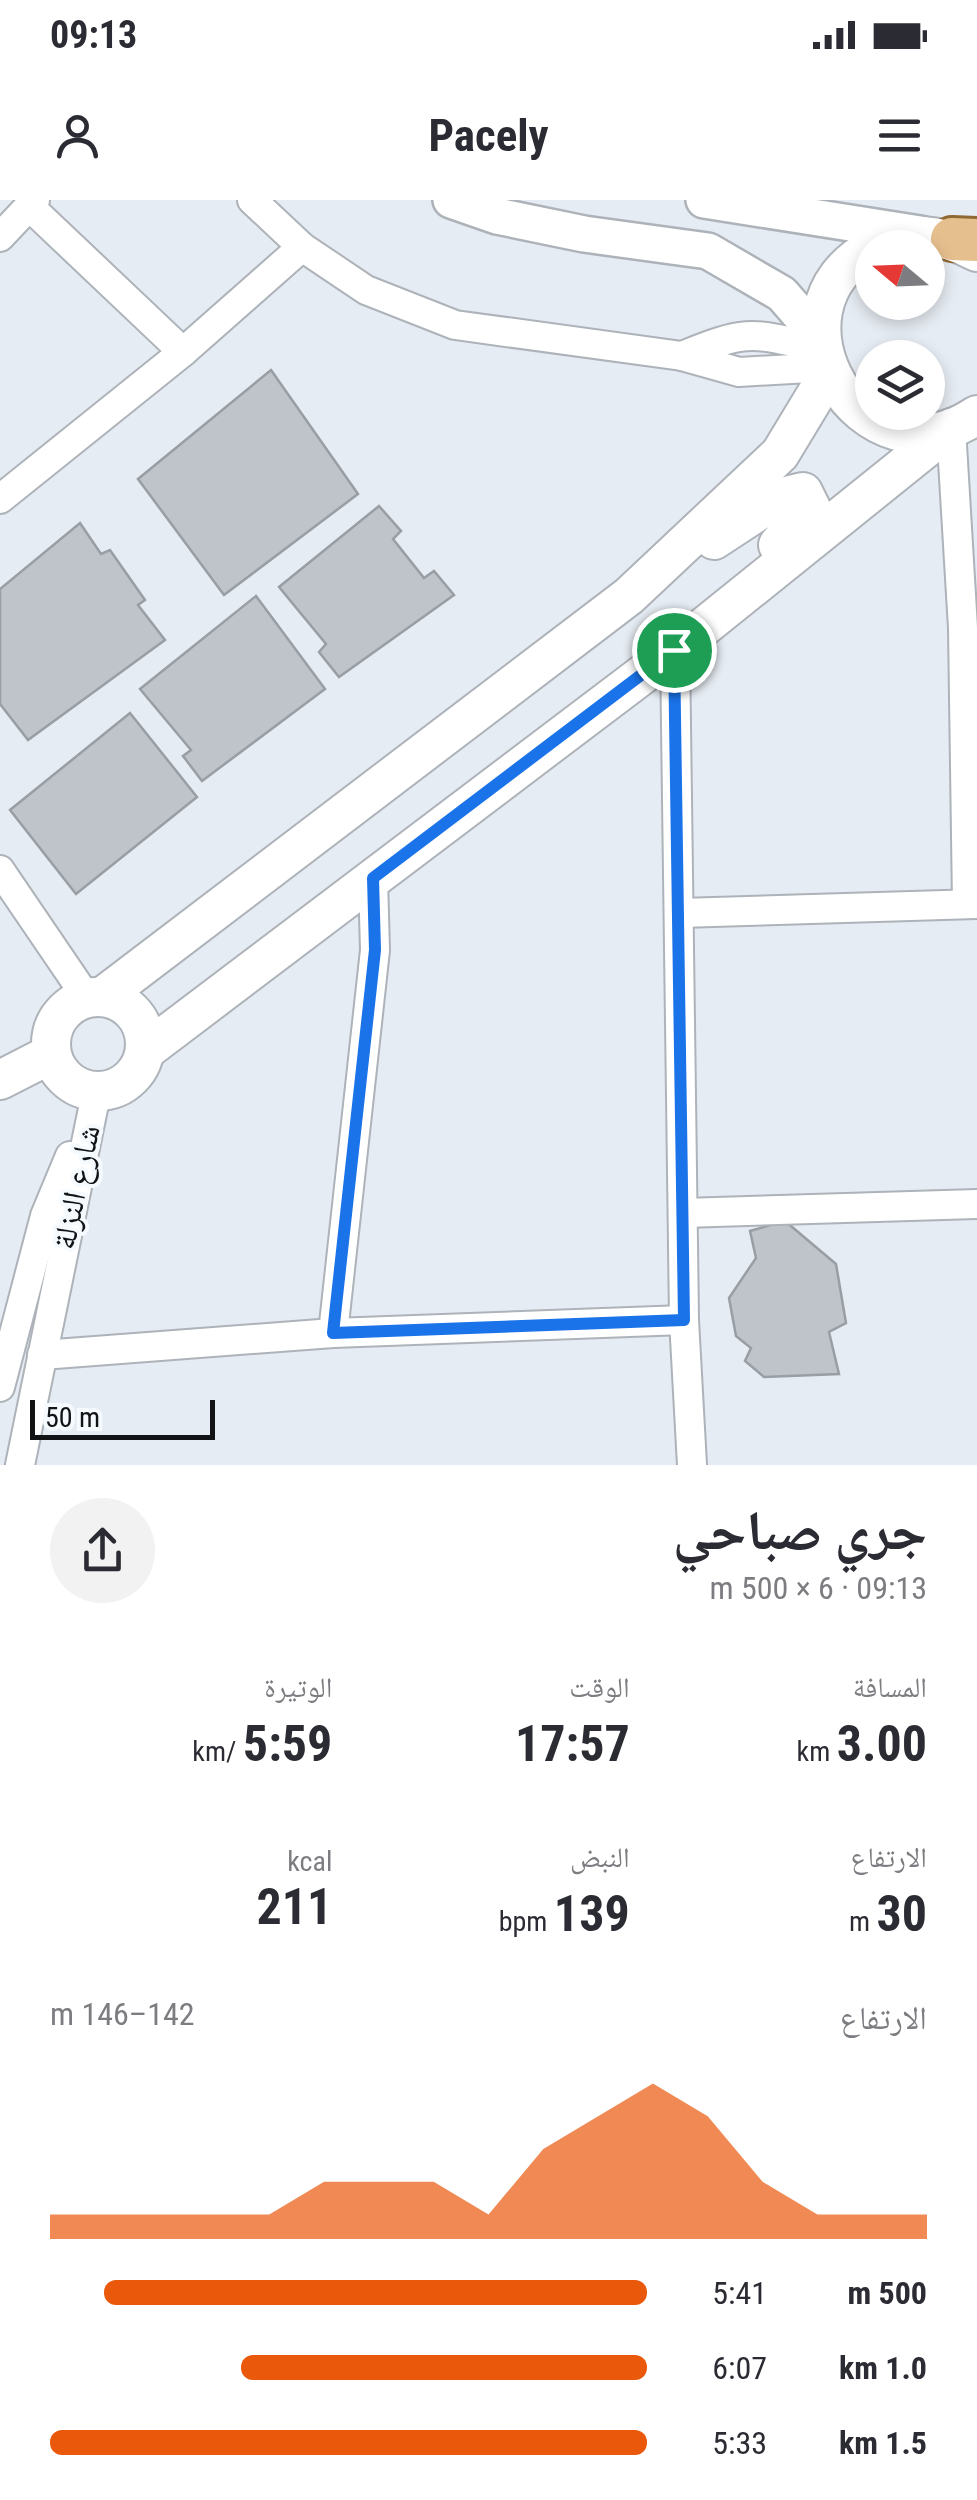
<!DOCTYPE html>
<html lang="ar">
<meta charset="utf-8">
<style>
body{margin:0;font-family:"Roboto Condensed","Noto Naskh Arabic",sans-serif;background:#f2f2f3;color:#2b2b33;direction:rtl;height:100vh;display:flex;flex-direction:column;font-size:38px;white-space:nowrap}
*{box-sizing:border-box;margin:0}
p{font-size:32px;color:#7c7c81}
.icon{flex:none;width:55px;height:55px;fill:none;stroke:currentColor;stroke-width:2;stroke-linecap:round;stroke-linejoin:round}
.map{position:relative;height:1265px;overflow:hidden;direction:ltr}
.details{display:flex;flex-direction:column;background:#fff;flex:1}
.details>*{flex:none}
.needle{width:65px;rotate:289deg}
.controls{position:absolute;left:855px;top:30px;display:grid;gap:20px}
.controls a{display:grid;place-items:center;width:90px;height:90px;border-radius:50%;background:#fff;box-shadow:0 5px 15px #0003;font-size:50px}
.scale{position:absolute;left:30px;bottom:25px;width:185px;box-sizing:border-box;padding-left:10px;border:5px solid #111315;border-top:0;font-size:28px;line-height:35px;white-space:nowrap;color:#111315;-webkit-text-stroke:8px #f5faff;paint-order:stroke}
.pin{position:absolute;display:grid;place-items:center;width:85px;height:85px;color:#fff;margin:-42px;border:5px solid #fff;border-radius:50%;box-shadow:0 2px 10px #0007}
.round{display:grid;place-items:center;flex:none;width:105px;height:105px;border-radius:52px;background:#f2f2f3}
.overview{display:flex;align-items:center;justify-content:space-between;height:170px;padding:0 50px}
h1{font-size:55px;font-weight:700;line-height:75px}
.metrics{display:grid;grid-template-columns:repeat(3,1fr);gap:15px;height:170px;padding:10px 50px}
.metrics div{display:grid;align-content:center}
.metrics b{font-size:50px;font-weight:700}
.metrics small{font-size:28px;font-weight:400}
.metrics p{font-size:28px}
.chart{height:280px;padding:20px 50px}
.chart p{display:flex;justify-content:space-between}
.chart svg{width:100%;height:180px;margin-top:10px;fill:#ea580c;opacity:.7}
ul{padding:0 50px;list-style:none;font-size:32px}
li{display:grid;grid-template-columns:160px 120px 1fr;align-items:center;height:75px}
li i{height:25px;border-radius:12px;background:#ea580c}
.status{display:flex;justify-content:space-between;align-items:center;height:70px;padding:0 50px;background:#fff;direction:ltr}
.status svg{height:28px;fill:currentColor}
header{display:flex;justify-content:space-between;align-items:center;height:130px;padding:0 50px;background:#fff;font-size:45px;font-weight:700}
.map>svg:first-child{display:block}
</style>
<div class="status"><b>09:13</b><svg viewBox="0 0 49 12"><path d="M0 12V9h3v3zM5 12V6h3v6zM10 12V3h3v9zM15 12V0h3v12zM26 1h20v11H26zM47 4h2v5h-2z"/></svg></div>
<header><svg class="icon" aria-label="menu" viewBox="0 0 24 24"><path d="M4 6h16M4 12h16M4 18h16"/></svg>Pacely<svg class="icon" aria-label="person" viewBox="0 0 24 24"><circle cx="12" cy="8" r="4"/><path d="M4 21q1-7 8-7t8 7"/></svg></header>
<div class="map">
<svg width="977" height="1265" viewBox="0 0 977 1265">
<rect width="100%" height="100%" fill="#e6ecf3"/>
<g fill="#bec4ca" stroke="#989ea3" stroke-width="2.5">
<polygon points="271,170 358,294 224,395 138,279"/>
<polygon points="379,306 401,331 393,339 424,378 434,371 454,395 339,477 319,452 326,444 279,387"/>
<polygon points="80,323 101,354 110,350 145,400 138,405 165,440 28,540 0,504 0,389"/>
<polygon points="256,396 325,489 202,581 183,556 191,550 140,489"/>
<polygon points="130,513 197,597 76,694 10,610"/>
<polygon points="785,1021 836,1064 846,1123 829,1132 839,1174 764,1177 745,1161 751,1148 736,1136 729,1098 756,1058 750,1031"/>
</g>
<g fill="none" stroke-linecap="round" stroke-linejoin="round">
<g stroke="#adb3b9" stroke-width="32">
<g id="minor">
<polyline points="252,0 302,47 366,90 455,125 682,156 739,172 827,167"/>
<polyline points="29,6 183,152"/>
<polyline points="0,37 35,0"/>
<path d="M682 156C750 128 752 133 823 149"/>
<polyline points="951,228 963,428 967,704"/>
<polyline points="0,299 183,152 302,47"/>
<polyline points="675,450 684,1120 692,1265"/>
<polyline points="0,670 87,798"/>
<polyline points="680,713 977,704"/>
<polyline points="683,1013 977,1004"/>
<polyline points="333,1133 375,750 373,679"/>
<polyline points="42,1155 333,1133 684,1120"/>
<polyline points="0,1187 45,1016 70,956"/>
<polyline points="20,1265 96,894"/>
</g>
</g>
<g stroke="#adb3b9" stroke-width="40">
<g id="tertiary">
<polyline points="451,0 497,16 584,34 708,51 782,94 821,139"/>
<polyline points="704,0 920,34"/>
</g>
</g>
<g stroke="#adb3b9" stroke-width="42">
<g id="secondary">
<path d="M872 48C755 110 862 293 977 215"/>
<path d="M874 48C909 29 942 34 977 52"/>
<polyline points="714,340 778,298 803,292 811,308 778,345"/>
<circle cx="98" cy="844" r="47"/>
<polyline points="102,797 629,396 780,254 829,173"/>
<polyline points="145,851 675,450 951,228"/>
<polyline points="0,880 51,854"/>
</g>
</g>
<g stroke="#906833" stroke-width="48">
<polyline id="primary" points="952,39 977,40"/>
</g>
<use href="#minor" stroke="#fff" stroke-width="28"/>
<use href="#tertiary" stroke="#fff" stroke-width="35"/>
<use href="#secondary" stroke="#fff" stroke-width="38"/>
<use href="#primary" stroke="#e6bf8e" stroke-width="42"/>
</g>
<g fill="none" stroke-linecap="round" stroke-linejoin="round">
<g stroke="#fff" stroke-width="20">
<polygon id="route" points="674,450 684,1120 333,1133 375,750 373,678"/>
</g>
<use href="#route" stroke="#1a73e8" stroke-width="12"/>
</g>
<g text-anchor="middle" stroke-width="8" stroke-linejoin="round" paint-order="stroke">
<g font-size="32" fill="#111315" stroke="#f5faff">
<text transform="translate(76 987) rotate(-78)" y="11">شارع النزلة</text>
</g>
</g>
</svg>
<div class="controls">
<a><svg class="needle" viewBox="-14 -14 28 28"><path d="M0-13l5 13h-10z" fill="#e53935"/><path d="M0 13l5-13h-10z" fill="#7c7c81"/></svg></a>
<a><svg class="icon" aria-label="layers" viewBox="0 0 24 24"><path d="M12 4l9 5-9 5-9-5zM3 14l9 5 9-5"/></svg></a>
</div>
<div class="scale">50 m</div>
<div class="pin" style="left:674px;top:450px;background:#1e9e55"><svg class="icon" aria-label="arrive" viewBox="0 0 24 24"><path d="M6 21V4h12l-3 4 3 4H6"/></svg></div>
</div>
<section class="details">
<div class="overview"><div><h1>جري صباحي</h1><p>09:13 · 6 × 500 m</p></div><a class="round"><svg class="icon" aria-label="share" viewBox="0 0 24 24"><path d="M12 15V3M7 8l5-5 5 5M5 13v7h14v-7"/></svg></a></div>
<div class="metrics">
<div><p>المسافة</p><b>3.00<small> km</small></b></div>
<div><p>الوقت</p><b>17:57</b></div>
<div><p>الوتيرة</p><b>5:59<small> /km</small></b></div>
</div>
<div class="metrics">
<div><p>الارتفاع</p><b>30<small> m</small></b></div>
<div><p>النبض</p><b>139<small> bpm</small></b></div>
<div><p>kcal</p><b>211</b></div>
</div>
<div class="chart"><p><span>الارتفاع</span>142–146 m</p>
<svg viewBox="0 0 160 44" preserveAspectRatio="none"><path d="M0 44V38L10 38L20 38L30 38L40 38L50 30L60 30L70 30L80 38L90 22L100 14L110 6L120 14L130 30L140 38L150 38L160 38V44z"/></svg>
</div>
<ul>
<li><b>500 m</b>5:41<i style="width:91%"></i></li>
<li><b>1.0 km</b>6:07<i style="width:68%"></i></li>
<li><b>1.5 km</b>5:33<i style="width:100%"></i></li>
</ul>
</section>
